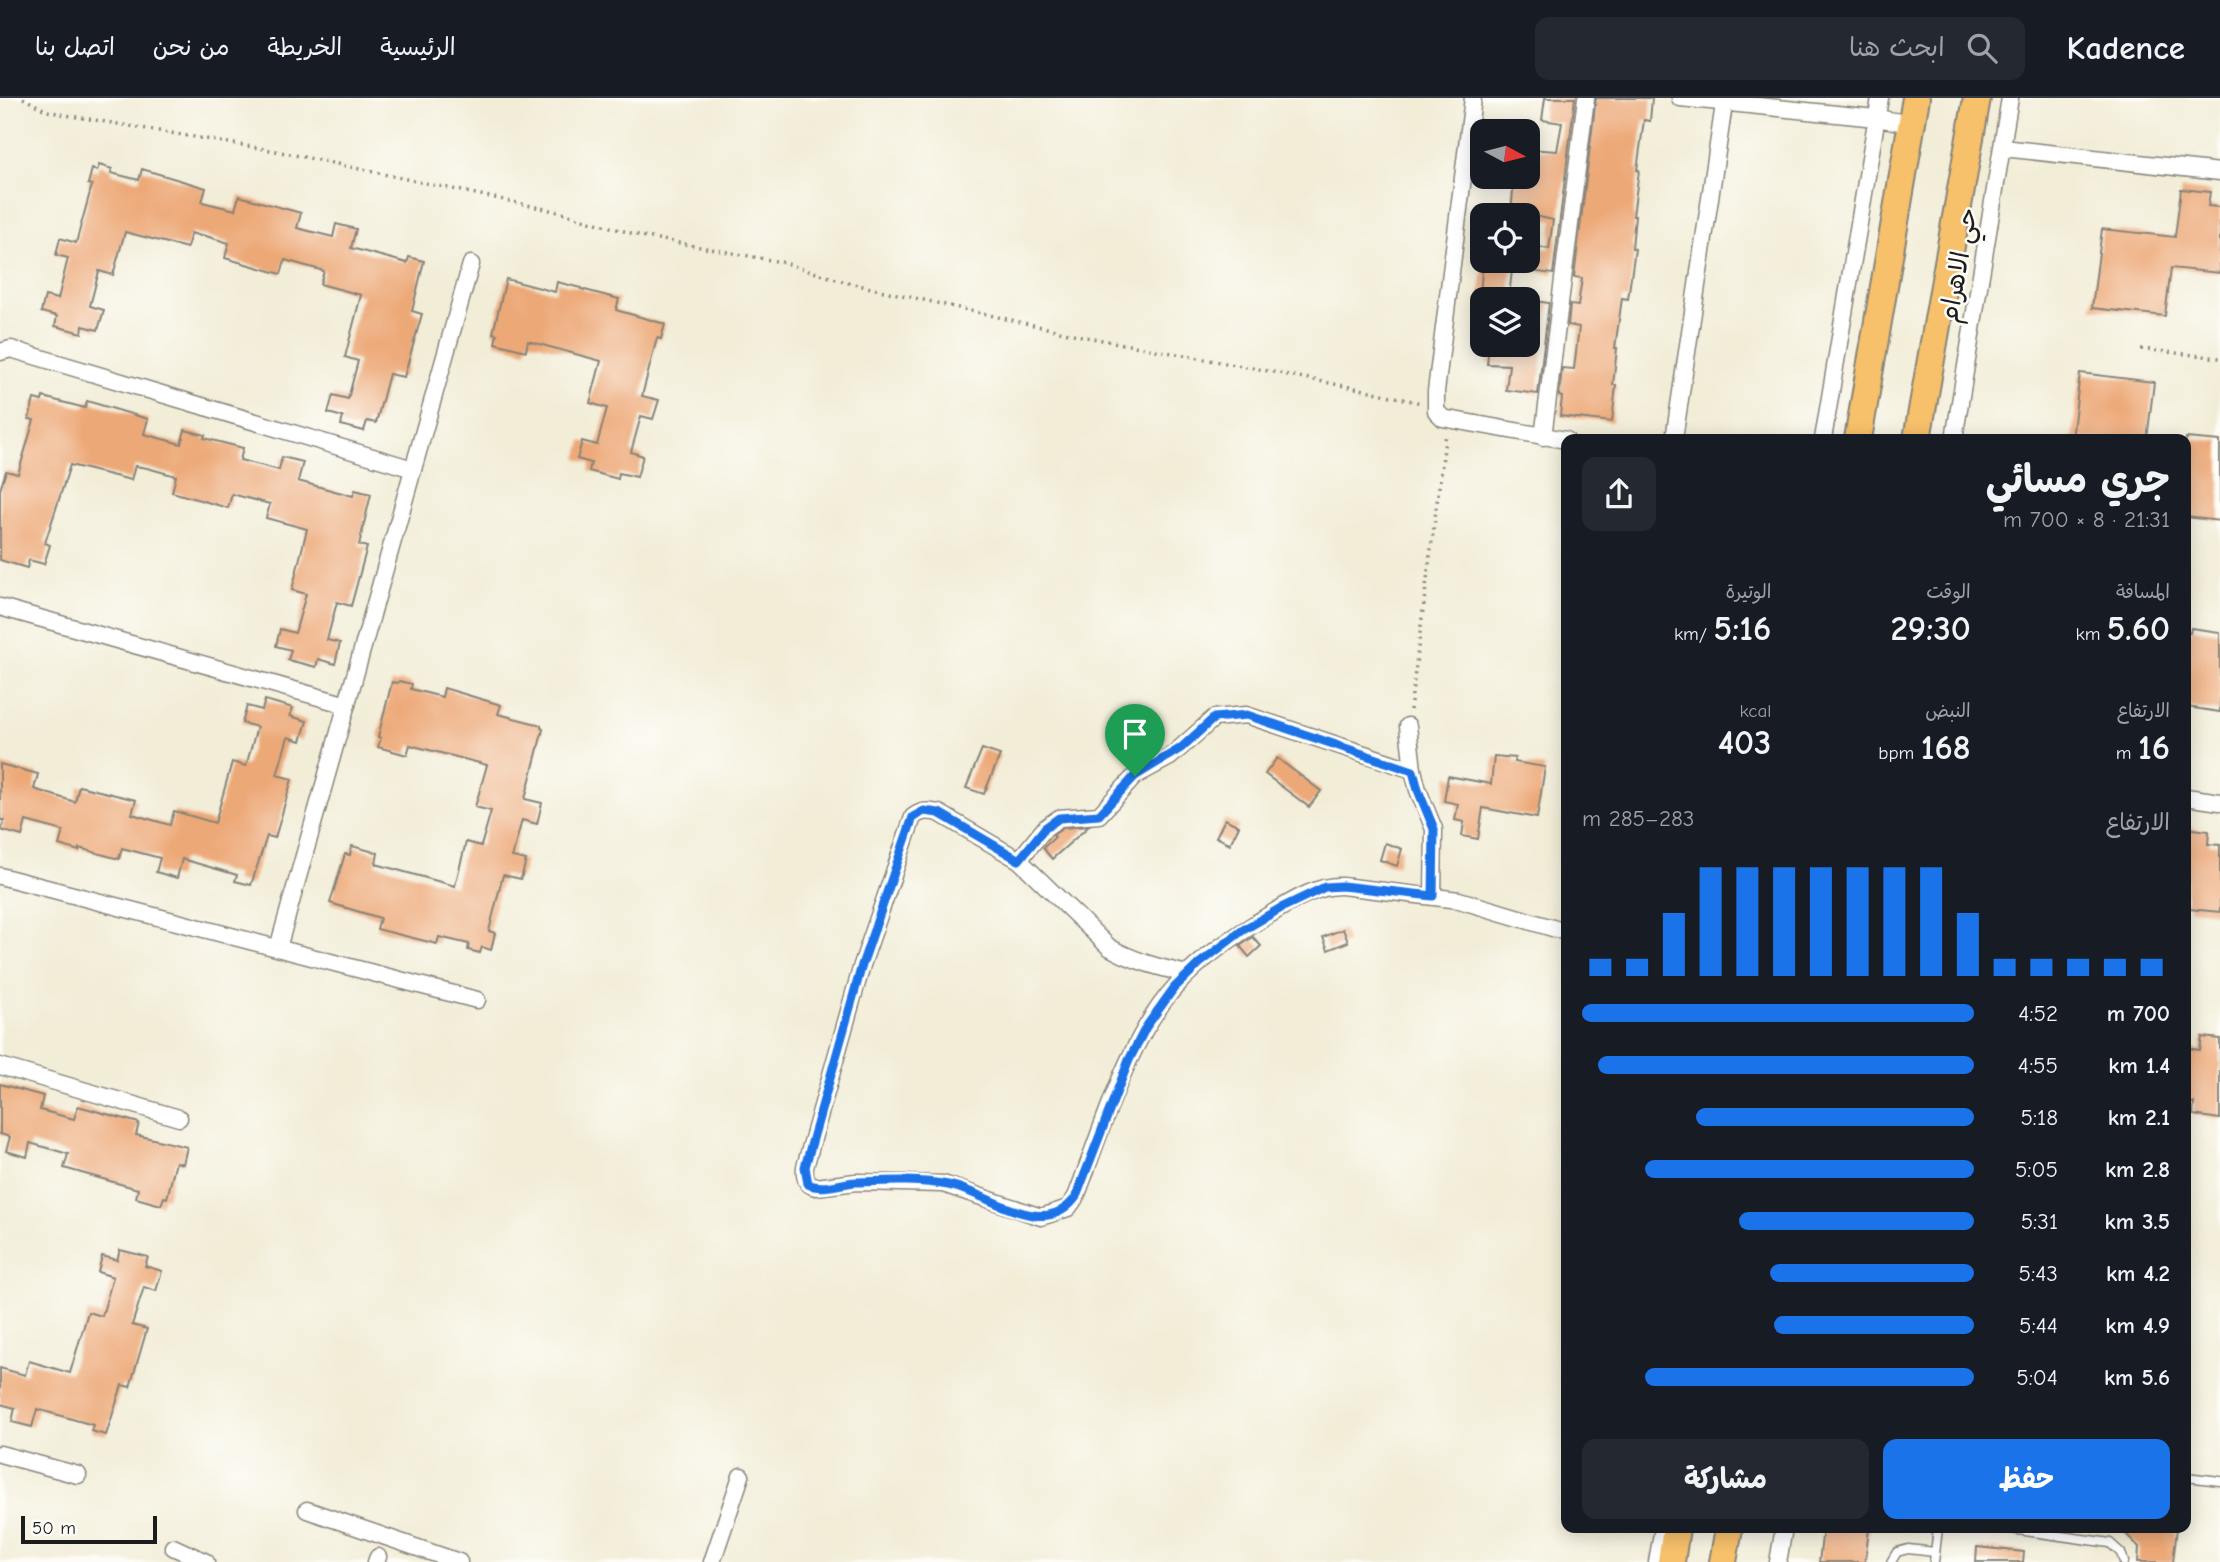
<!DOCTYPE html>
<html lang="ar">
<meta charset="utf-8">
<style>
body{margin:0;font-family:"Comic Neue","Playpen Sans Arabic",sans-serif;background:#242831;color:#f1f3f6;direction:rtl;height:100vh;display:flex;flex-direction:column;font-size:26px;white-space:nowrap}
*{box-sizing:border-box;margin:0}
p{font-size:23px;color:#9ea1a6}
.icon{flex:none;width:38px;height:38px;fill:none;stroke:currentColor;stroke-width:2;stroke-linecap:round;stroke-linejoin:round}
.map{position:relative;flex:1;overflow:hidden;direction:ltr}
.details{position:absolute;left:1561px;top:336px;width:630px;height:1099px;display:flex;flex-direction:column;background:#171b24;border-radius:14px;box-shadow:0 4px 18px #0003;direction:rtl}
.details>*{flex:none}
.needle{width:46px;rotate:97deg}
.controls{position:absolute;left:1470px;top:21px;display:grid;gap:14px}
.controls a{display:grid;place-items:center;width:70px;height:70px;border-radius:14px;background:#171b24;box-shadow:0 4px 18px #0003;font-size:35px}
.scale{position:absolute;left:21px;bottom:18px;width:136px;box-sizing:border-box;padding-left:7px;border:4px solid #1c1c1c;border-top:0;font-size:19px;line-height:24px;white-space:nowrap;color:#1c1c1c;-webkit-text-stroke:5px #fdfcf7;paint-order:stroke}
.pin{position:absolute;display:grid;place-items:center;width:60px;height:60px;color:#fff;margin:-72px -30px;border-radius:50% 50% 50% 0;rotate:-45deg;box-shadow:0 0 7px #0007}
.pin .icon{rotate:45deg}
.round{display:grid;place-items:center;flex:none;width:74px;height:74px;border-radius:14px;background:#242831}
.head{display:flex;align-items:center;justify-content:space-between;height:119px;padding:0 21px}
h1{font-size:38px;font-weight:700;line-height:52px}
.stats{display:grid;grid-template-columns:repeat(3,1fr);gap:10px;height:119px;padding:7px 21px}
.stats div{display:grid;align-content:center}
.stats b{font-size:35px;font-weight:700}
.stats small{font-size:19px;font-weight:400}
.stats p{font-size:19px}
.chart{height:196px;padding:14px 21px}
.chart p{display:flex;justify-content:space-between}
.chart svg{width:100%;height:126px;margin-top:7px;stroke:#1a73e8;stroke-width:6}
.cta{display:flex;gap:14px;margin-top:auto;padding:14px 21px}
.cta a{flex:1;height:80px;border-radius:14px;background:#1a73e8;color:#fff;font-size:28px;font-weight:700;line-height:80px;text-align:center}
.cta a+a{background:#242831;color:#f1f3f6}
ul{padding:0 21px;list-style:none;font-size:23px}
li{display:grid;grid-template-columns:112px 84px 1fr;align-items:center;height:52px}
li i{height:18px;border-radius:9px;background:#1a73e8}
header{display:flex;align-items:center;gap:42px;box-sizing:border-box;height:98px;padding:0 35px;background:#171b24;border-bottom:2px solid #363941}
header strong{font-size:33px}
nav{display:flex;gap:38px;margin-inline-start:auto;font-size:24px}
.search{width:490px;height:63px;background:#242831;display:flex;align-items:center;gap:18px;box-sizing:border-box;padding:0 24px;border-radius:14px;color:#9ea1a6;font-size:26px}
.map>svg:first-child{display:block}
</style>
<header>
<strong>Kadence</strong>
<div class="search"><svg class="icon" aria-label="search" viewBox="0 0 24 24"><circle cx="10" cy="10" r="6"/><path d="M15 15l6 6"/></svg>ابحث هنا</div>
<nav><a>الرئيسية</a><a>الخريطة</a><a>من نحن</a><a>اتصل بنا</a></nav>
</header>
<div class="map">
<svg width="2220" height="1464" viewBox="0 0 2220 1464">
<rect width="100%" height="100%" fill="#fdfcf7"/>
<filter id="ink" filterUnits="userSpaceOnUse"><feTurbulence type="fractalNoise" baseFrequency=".0143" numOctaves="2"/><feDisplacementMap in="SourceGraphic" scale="14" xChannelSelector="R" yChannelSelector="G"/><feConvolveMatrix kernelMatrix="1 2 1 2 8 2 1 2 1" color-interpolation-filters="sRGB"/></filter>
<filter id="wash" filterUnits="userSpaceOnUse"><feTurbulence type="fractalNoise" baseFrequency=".00686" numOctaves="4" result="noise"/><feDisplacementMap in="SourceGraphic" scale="28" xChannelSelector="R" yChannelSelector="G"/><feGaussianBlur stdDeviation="1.57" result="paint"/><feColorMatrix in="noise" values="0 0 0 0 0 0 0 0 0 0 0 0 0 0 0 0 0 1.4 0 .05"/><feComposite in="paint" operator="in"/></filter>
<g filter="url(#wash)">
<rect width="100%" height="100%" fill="#f2edd7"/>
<g id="blocks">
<g fill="#eda877">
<polygon points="1545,0 1575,0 1553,176 1530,173 1533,148 1549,151 1553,122 1531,117 1511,117 1514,79 1528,79 1528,51 1557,53 1562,25 1542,22"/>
<polygon points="1596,0 1652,0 1650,23 1644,22 1637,72 1639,72 1633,118 1635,118 1632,150 1635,151 1628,201 1622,200 1615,250 1617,250 1613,287 1616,287 1612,324 1560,318 1562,299 1559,298 1562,270 1574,271 1579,229 1568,227 1570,207 1578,208 1582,180 1574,179"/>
<polygon points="99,67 112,71 111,75 139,82 142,71 206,90 202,104 235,112 239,98 301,115 297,130 333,139 336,126 356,131 351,150 407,165 409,159 424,163 412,213 422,216 404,279 389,276 376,325 367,323 364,333 341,327 343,319 328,315 333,297 348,301 358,263 345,259 361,197 320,186 324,173 285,162 281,176 225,160 229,145 202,137 201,138 191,135 187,150 125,134 113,177 99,173 90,208 104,212 98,232 83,228 82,235 55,228 57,218 41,214 45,198 58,201 68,160 56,157 60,140 76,145 92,87 88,86 92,71 97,73"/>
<polygon points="2181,91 2210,94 2208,108 2220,109 2220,175 2171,170 2165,218 2092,210 2102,131 2175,139"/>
<polygon points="1483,163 1513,163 1509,199 1480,196"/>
<polygon points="506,181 555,194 557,184 581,190 581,191 619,201 616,212 665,226 661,241 657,240 642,298 659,302 653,321 641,318 631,354 643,358 637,379 619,375 618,381 589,373 591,365 577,361 582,343 597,347 607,310 590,305 601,263 528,243 526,253 495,245 497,236 493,235"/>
<polygon points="1528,202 1549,205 1538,296 1506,292 1509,267 1487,266 1489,247 1528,247"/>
<polygon points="2080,275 2154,284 2147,341 2072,341"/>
<polygon points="43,299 85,310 87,303 148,321 144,336 181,346 185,332 205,337 204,340 243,350 240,362 279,372 282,359 303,364 298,383 353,398 355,392 371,396 359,447 367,449 351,508 337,504 327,542 340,545 335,566 318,561 316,569 288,562 291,552 276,548 280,531 295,535 306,496 292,492 307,431 266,420 270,406 232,396 228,410 172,394 176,378 147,370 135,368 131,382 70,367 45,445 50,447 44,466 29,462 27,470 0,462 0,392 6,373 18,376 34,322 29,321 34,301 42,303"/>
<polygon points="2186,340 2220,343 2220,423 2186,419"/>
<polygon points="2191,530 2220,534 2220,614 2186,609 2186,534 2190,535"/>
<polygon points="399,583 412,586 411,591 442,599 444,590 501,607 498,616 541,627 541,630 543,631 525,701 542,705 537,726 522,722 512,759 526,762 521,781 503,777 489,833 495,835 491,852 482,849 480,855 468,852 469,846 439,839 437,846 377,831 380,820 330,805 345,756 350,757 352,748 378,755 376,766 455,788 466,744 481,748 491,713 475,709 487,667 410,647 407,657 378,649 381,640 378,639 392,584 398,585"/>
<polygon points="265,602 293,610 290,618 307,623 301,643 288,639 277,677 292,681 275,740 267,738 251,787 235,783 237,777 182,761 177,780 156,774 160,760 122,750 119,761 79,750 79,753 59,747 63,733 26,723 22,738 1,732 4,722 0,722 0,666 38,676 34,691 75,704 79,688 136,702 132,716 170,727 174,713 215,725 232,664 246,668 257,629 242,625 247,608 262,612"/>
<polygon points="982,651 1000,657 984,696 966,690"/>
<polygon points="1494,658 1515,660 1514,664 1545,669 1537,720 1483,710 1478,741 1462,738 1464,724 1455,722 1458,706 1444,703 1448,678 1491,686"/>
<polygon points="1277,660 1321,693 1309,709 1265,676"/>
<polygon points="1225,721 1239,728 1230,746 1216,739"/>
<polygon points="1089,728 1052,761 1043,750 1055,739 1053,737 1063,730"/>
<polygon points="2186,730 2209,733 2208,746 2220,747 2220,814 2189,811 2189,806 2186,806"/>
<polygon points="1385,745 1402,751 1397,768 1380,762"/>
<polygon points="1343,831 1348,844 1328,852 1323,839"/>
<polygon points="1253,839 1261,848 1249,859 1240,848"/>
<polygon points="2202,939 2220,941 2220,1021 2193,1017 2194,1005 2186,1004 2186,950 2200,952"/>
<polygon points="0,986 43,998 40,1012 74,1021 78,1008 139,1025 136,1037 187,1049 183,1066 176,1064 167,1100 164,1099 161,1107 136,1100 138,1091 64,1070 68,1056 30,1045 27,1059 6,1053 10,1039 0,1036"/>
<polygon points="120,1152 148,1159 145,1168 162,1173 156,1193 144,1189 132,1227 147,1231 130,1289 122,1287 106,1337 91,1333 93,1327 37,1311 32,1329 12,1324 15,1310 0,1306 0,1270 25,1277 29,1263 70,1275 88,1214 102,1218 113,1179 98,1174 102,1158 117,1162"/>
<polygon points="1823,1430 1869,1430 1865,1464 1819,1464"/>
<polygon points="2120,1430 2177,1430 2173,1464 2138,1464 2139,1449"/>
<polygon points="1977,1449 2024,1454 2023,1464 1976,1464"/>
</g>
</g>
</g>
<g filter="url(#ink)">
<use href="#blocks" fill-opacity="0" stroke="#87847a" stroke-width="2"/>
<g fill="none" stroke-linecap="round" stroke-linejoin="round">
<g stroke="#87847a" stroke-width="11">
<g id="service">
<polyline points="2186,1379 2220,1383"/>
<polyline points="2004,1430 2110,1445 2121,1455 2124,1464"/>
<polyline points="1891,1464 1897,1454 1908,1451 1935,1454"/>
<polyline points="1934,1464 1938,1430"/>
</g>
</g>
<g stroke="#87847a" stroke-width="19">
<g id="minor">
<polyline points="1473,0 1436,293 1436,313 1443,320 1448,321 1566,342"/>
<polyline points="1680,0 1876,20 1912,26"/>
<polyline points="2003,50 2220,74"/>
<polyline points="0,254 11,251 413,371"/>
<polyline points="1543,339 1586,0"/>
<polyline points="1674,341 1725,0"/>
<polyline points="1823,341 1880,0"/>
<polyline points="1954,341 2010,0"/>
<polyline points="0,509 347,607"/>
<polyline points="1408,628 1413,672 1418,692 1434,731 1433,798"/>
<polyline points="2186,699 2220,704"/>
<polyline points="1019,762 1045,730 1059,720 1099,717 1135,678 1170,659 1214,620 1246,617 1413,672"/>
<polyline points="0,778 477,902"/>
<polyline points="278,850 471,166"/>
<path d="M1188 876C1161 870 1133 863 1109 849L1019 762 939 715C929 713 921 712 913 719L862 867 805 1069C804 1079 806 1087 816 1089L856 1084 943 1086 1041 1119 1068 1110 1076 1099C1102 1032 1127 941 1176 888 1202 859 1236 837 1269 817 1291 804 1316 787 1342 788L1459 802 1566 834"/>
<polyline points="0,968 179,1020"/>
<polyline points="0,1356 78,1377"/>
<polyline points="307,1412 459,1464"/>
<polyline points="173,1449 206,1464"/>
<polyline points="376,1464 378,1459"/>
<polyline points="712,1464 741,1378"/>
<polyline points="1657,1464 1663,1430"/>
<polyline points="1778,1464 1784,1430"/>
</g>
</g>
<g stroke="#87847a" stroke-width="30">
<g id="primary">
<polyline points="1858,341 1916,0"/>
<polyline points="1917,341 1977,0"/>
<polyline points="1671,1464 1676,1430"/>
<polyline points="1723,1464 1729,1430"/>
</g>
</g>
<g stroke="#87847a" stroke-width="3.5" stroke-dasharray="2 5" stroke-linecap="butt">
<polyline points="23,0 47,13 71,18 276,53 555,113 641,138 781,164 849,185 1086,239 1263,272 1370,293 1421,305"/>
<polyline points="2141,251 2220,260"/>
<polyline points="1410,612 1446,335"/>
</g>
<use href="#service" stroke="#fff" stroke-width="8"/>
<use href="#minor" stroke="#fff" stroke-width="16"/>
<use href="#primary" stroke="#f7c06b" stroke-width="26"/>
</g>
</g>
<g fill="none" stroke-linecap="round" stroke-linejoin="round" filter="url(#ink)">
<g stroke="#fff" stroke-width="14">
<path id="route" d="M1247 617 1413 673 1418 692 1434 731 1433 798 1342 788 1325 789 1281 810 1243 832 1200 865 1174 890 1146 929 1129 962 1076 1099C1044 1144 988 1094 948 1087 919 1081 885 1083 856 1084 840 1085 822 1093 808 1086L805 1069 862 867 913 719 924 713 939 715 1019 762 1045 730 1059 720 1099 717 1135 678 1181 650 1214 620Z"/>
</g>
<use href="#route" stroke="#1a73e8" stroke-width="9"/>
</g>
<g text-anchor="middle" stroke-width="5" stroke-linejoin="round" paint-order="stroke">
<g font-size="26" fill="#1c1c1c" stroke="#fdfcf7">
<text transform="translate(1958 167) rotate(-80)" y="9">حي الاهرام</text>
</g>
</g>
</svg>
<div class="controls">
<a><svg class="needle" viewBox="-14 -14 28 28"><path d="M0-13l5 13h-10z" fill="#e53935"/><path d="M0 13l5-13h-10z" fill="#9ea1a6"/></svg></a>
<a><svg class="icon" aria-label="locate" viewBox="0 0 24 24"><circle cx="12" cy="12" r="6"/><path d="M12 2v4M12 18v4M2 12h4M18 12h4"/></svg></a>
<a><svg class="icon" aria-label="layers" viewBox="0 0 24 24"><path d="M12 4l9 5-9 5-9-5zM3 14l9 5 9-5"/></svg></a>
</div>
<div class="scale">50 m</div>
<div class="pin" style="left:1135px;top:678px;background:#1e9e55"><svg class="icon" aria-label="arrive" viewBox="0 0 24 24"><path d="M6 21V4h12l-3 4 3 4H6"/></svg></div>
<section class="details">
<div class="head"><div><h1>جري مسائي</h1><p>21:31 · 8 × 700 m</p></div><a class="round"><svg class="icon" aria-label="share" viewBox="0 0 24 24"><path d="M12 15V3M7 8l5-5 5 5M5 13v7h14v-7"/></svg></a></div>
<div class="stats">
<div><p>المسافة</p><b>5.60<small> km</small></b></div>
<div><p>الوقت</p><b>29:30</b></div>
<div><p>الوتيرة</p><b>5:16<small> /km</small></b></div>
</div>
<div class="stats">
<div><p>الارتفاع</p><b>16<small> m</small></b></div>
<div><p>النبض</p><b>168<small> bpm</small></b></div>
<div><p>kcal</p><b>403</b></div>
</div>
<div class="chart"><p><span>الارتفاع</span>283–285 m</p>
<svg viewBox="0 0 160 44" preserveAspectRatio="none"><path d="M5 44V38M15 44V38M25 44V22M35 44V6M45 44V6M55 44V6M65 44V6M75 44V6M85 44V6M95 44V6M105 44V22M115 44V38M125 44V38M135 44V38M145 44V38M155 44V38"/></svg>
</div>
<ul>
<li><b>700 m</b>4:52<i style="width:100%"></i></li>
<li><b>1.4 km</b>4:55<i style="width:96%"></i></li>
<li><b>2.1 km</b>5:18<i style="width:71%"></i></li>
<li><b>2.8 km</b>5:05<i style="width:84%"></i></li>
<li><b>3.5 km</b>5:31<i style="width:60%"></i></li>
<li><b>4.2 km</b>5:43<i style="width:52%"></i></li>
<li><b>4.9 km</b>5:44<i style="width:51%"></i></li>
<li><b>5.6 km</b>5:04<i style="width:84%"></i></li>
</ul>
<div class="cta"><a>حفظ</a><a>مشاركة</a></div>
</section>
</div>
